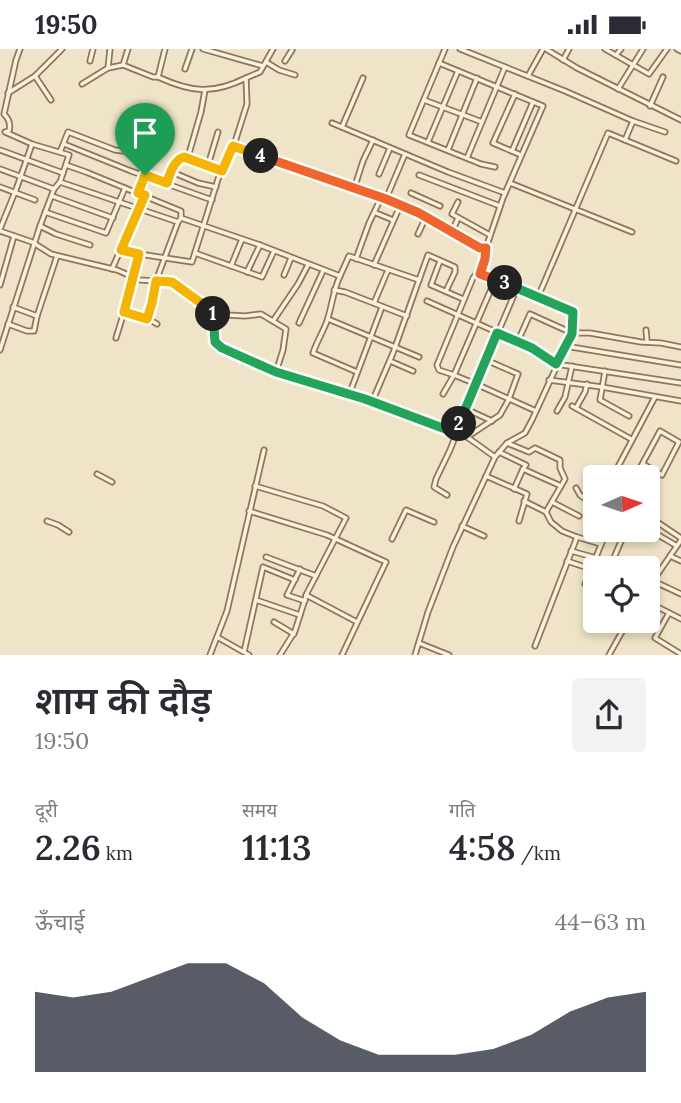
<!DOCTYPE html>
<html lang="hi">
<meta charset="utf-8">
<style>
body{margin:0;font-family:Lora,"Noto Sans Devanagari",serif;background:#f2f2f3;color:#2b2b33;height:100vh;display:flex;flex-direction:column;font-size:26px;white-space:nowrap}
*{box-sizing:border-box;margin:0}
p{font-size:23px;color:#7c7c81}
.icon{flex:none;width:38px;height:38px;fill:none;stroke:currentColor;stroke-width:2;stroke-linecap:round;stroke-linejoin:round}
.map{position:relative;height:606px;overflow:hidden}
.details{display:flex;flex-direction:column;background:#fff;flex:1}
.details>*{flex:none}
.needle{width:46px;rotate:87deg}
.controls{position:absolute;left:583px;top:416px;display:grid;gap:14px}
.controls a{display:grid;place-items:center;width:77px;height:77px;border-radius:7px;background:#fff;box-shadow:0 4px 10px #0003;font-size:35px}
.pin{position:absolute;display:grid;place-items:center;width:60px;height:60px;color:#fff;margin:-72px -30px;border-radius:50% 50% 50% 0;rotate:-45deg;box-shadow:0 0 7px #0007}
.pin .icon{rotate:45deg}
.km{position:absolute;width:35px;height:35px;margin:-18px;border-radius:50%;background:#222;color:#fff;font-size:19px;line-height:35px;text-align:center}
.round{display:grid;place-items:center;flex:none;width:74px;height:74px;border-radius:7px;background:#f2f2f3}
.headline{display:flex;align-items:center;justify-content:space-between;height:119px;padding:0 35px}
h1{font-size:38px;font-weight:600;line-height:52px}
.metrics{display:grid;grid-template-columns:repeat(3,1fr);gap:10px;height:119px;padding:7px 35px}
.metrics div{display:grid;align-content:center}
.metrics b{font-size:35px;font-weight:600}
.metrics small{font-size:19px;font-weight:400}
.metrics p{font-size:19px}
.chart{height:196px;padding:14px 35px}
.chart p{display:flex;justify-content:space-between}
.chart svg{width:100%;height:126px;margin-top:7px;fill:#111827;opacity:.7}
.status{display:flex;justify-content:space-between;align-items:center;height:49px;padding:0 35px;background:#fff;direction:ltr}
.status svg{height:19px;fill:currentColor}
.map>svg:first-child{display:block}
</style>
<div class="status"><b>19:50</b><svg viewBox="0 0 49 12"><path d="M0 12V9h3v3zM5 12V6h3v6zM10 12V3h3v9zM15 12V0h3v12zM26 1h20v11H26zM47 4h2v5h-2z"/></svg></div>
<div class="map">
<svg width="681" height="606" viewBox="0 0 681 606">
<rect width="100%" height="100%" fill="#f0e4c8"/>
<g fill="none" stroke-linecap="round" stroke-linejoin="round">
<g stroke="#8d765c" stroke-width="7">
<g id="street">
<path d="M20 0 16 11 4 65C9 70 11 75 9 82L5 83 32 95 69 106 60 133 178 173"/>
<path d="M165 0 158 28C191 43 212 46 246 29"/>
<polyline points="203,0 263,17"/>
<polyline points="445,0 409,86 481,115 495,118"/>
<polyline points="460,0 565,42 633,72 665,83"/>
<polyline points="546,0 577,19 681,71"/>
<polyline points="605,0 649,25 667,0"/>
<polyline points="677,0 681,2"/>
<polyline points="616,6 621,0"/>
<polyline points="563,11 569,0"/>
<polyline points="90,12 93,0"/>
<polyline points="285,12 292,1"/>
<polyline points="266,13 279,21 295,26"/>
<polyline points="123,16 128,0"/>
<polyline points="108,19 110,0"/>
<polyline points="185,20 192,0"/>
<polyline points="35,27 51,51"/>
<polyline points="528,27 543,0"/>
<polyline points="82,35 108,19 123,16 153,28 158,28"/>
<polyline points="618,40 643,0"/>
<polyline points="8,44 35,27 62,0"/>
<polyline points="515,45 493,94 521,106"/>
<polyline points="424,51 482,73"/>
<polyline points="650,57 663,28"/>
<polyline points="332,74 448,123 505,144"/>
<polyline points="342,78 363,29"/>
<polyline points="625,91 633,72"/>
<polyline points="428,93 458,22"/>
<polyline points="64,95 131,122 212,151"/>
<polyline points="233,97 386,150 419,164 480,199 486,199"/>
<polyline points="0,101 63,124"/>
<polyline points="448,101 477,29"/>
<polyline points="512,102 533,53"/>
<polyline points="60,103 68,83 115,101 123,102"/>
<polyline points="188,108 201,63 205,41"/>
<polyline points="467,109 505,18"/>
<polyline points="66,116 86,123 181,162 181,169 178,173 156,232 152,254 147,269"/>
<polyline points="208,116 218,83"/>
<polyline points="0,120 54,140"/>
<polyline points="172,123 198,134 216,138"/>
<polyline points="379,125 390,99"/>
<polyline points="419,126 500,157"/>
<path d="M167 134C170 124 174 111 184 108L222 122"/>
<polyline points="510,134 632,183"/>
<polyline points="0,138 35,151"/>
<polyline points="354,140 363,112 373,91"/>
<polyline points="138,144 145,126"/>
<polyline points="411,144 440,157"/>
<polyline points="52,147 113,169"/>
<polyline points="386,150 405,105"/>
<polyline points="458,153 452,165 490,186"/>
<polyline points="45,163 106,184 125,139"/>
<polyline points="376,164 393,171"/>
<polyline points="181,169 260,196 340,227 349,207 419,231 393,304 372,353"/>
<polyline points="40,177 56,185 90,196"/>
<polyline points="0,180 17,138 32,95"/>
<polyline points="0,182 32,193 51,205 117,221 140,231 172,233 205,257 227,266 245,267 261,265 286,280 283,301 276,323"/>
<polyline points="452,183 458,169"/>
<polyline points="418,185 426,168"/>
<polyline points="122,201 139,205"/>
<polyline points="195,204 262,228 274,202"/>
<polyline points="356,210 369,174 381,149"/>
<polyline points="440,212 431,236 463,250"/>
<polyline points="374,216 400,157"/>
<polyline points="231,217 242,190"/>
<polyline points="112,220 145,146"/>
<polyline points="247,223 260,196"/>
<polyline points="284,226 291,209"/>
<path d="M340 227C333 242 332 257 327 272 323 283 317 292 313 304L357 323"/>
<polyline points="419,231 428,206 455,218 455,223 446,242"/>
<polyline points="0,236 14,187"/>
<polyline points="517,239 476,335 536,362"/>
<polyline points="334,241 345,243 407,267"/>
<polyline points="538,248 608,84 676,112"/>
<polyline points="427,252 532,299 556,315 681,334"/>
<polyline points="374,254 388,221"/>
<polyline points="13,258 37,267"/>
<polyline points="213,260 215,293 222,299 276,323 365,350 467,388 495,408"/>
<polyline points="328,270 419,308"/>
<polyline points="273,272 298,235 308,216"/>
<polyline points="299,274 323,222"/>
<polyline points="8,275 27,282 34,282 37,267 57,207"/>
<polyline points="157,275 147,269 124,263 139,205 192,213 219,127 235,93 247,55 246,29 260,23 273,0"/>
<polyline points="646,281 647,292"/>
<polyline points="116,289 124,263"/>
<polyline points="518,292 530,265 572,284 590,284 641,293 661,294 681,298"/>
<polyline points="565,297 681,316"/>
<polyline points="0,301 40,177 54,140 60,133"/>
<polyline points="390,312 413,322"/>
<polyline points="605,322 600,351 629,367"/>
<polyline points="549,331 602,338 681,352"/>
<polyline points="443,345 454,326 439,321 437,316 473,229 476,225 480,225"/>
<polyline points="349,346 382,258"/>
<polyline points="572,357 631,390"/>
<polyline points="576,359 585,343 587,335"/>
<polyline points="466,360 492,372"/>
<polyline points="557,362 565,348 572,317"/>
<polyline points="467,388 500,366 509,350 518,325 486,311"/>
<polyline points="507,394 529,403 535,399 560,411 560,419 565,430 546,463"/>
<polyline points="499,403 526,416 523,420 561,437"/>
<polyline points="643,415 662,426 679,393 660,382 639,421 650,429 648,435"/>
<polyline points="97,425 112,433"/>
<polyline points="486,427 527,445 519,472"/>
<polyline points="612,429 655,348"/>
<polyline points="255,437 323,457 346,469 307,544 295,582 280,606"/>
<polyline points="576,439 580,446 588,452 588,464 595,468"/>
<polyline points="514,440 523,420"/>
<polyline points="447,446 434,438 436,430 450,401 476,335 454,326 495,231"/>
<polyline points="524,452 546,463 551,473 562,482 577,488 601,495"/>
<polyline points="552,453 579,467"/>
<polyline points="249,462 327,486 386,513 342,606"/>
<polyline points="648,467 681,489"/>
<polyline points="47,472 58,476 69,483"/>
<polyline points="462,477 484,487"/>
<polyline points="648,480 677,497"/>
<polyline points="392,490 406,461 434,473"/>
<polyline points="571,502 611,513"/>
<polyline points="670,507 681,512"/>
<polyline points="266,508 316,527"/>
<polyline points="567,512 591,520"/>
<polyline points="300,520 287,546 305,552"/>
<polyline points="609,520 626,481"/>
<polyline points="651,531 681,545"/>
<polyline points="585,535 605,486"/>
<polyline points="648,537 651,531 655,529 681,491"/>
<polyline points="306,546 357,573"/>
<polyline points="256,551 300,566"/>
<polyline points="648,553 681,570"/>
<polyline points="669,564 655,589 681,605"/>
<polyline points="589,572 595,556"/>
<polyline points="274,573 294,585"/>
<polyline points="217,588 249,606"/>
<polyline points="419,594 449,606"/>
<polyline points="535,597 577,488"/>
<polyline points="244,603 263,518 295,531"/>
<polyline points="210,606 227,562 264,401"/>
<polyline points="415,606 428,563 453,498 495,408 507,394 525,384 532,371 572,284 573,263 480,225 485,210 486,199 503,149 543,57 439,14"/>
<polyline points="609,606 628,572"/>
</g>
</g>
<use href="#street" stroke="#faf1dc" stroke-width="3.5"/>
</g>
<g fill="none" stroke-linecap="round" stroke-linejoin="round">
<g stroke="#fff" stroke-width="14">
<polyline id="split-1" points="145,126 138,144 145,146 121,201 139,205 124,263 147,270 152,254 156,232 172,233 205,257 213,260 213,265"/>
</g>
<g stroke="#fff" stroke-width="14">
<polyline id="split-2" points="213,265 215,293 222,299 276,323 365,350 456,384 459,375"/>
</g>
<g stroke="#fff" stroke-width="14">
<polyline id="split-3" points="459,375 497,284 532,299 556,315 572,285 573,263 505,234"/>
</g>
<g stroke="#fff" stroke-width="14">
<polyline id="split-4" points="261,107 386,150 419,164 480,199 486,199 485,210 480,225 505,234"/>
</g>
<g stroke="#fff" stroke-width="14">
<path id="split-5" d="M145 126 167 134C170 124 174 111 184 108L222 122 233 97 261 107"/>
</g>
<use href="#split-1" stroke="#f5b400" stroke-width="9"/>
<use href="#split-2" stroke="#22a559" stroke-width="9"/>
<use href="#split-3" stroke="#22a559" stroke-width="9"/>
<use href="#split-4" stroke="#f0652b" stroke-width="9"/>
<use href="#split-5" stroke="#f5b400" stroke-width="9"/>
</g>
</svg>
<div class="controls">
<a><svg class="needle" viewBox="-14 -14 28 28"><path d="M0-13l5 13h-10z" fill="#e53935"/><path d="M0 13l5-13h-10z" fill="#7c7c81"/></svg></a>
<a><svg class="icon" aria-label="locate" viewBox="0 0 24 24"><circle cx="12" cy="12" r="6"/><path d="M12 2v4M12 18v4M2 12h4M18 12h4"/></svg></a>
</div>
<div class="pin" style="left:145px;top:126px;background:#1e9e55"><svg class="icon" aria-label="arrive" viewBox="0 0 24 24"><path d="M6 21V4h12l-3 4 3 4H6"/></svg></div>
<b class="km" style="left:213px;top:265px">1</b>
<b class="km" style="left:459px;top:375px">2</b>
<b class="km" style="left:505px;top:234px">3</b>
<b class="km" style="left:261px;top:107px">4</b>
</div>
<section class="details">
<div class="headline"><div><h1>शाम की दौड़</h1><p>19:50</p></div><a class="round"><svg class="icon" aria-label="share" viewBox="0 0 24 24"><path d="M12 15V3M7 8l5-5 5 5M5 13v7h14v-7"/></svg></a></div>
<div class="metrics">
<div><p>दूरी</p><b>2.26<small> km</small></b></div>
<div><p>समय</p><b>11:13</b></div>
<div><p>गति</p><b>4:58<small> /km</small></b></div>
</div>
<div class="chart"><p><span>ऊँचाई</span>44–63 m</p>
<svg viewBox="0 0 160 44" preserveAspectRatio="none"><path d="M0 44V16L10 18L20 16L30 11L40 6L50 6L60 13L70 25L80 33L90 38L100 38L110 38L120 36L130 31L140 23L150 18L160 16V44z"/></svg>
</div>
</section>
